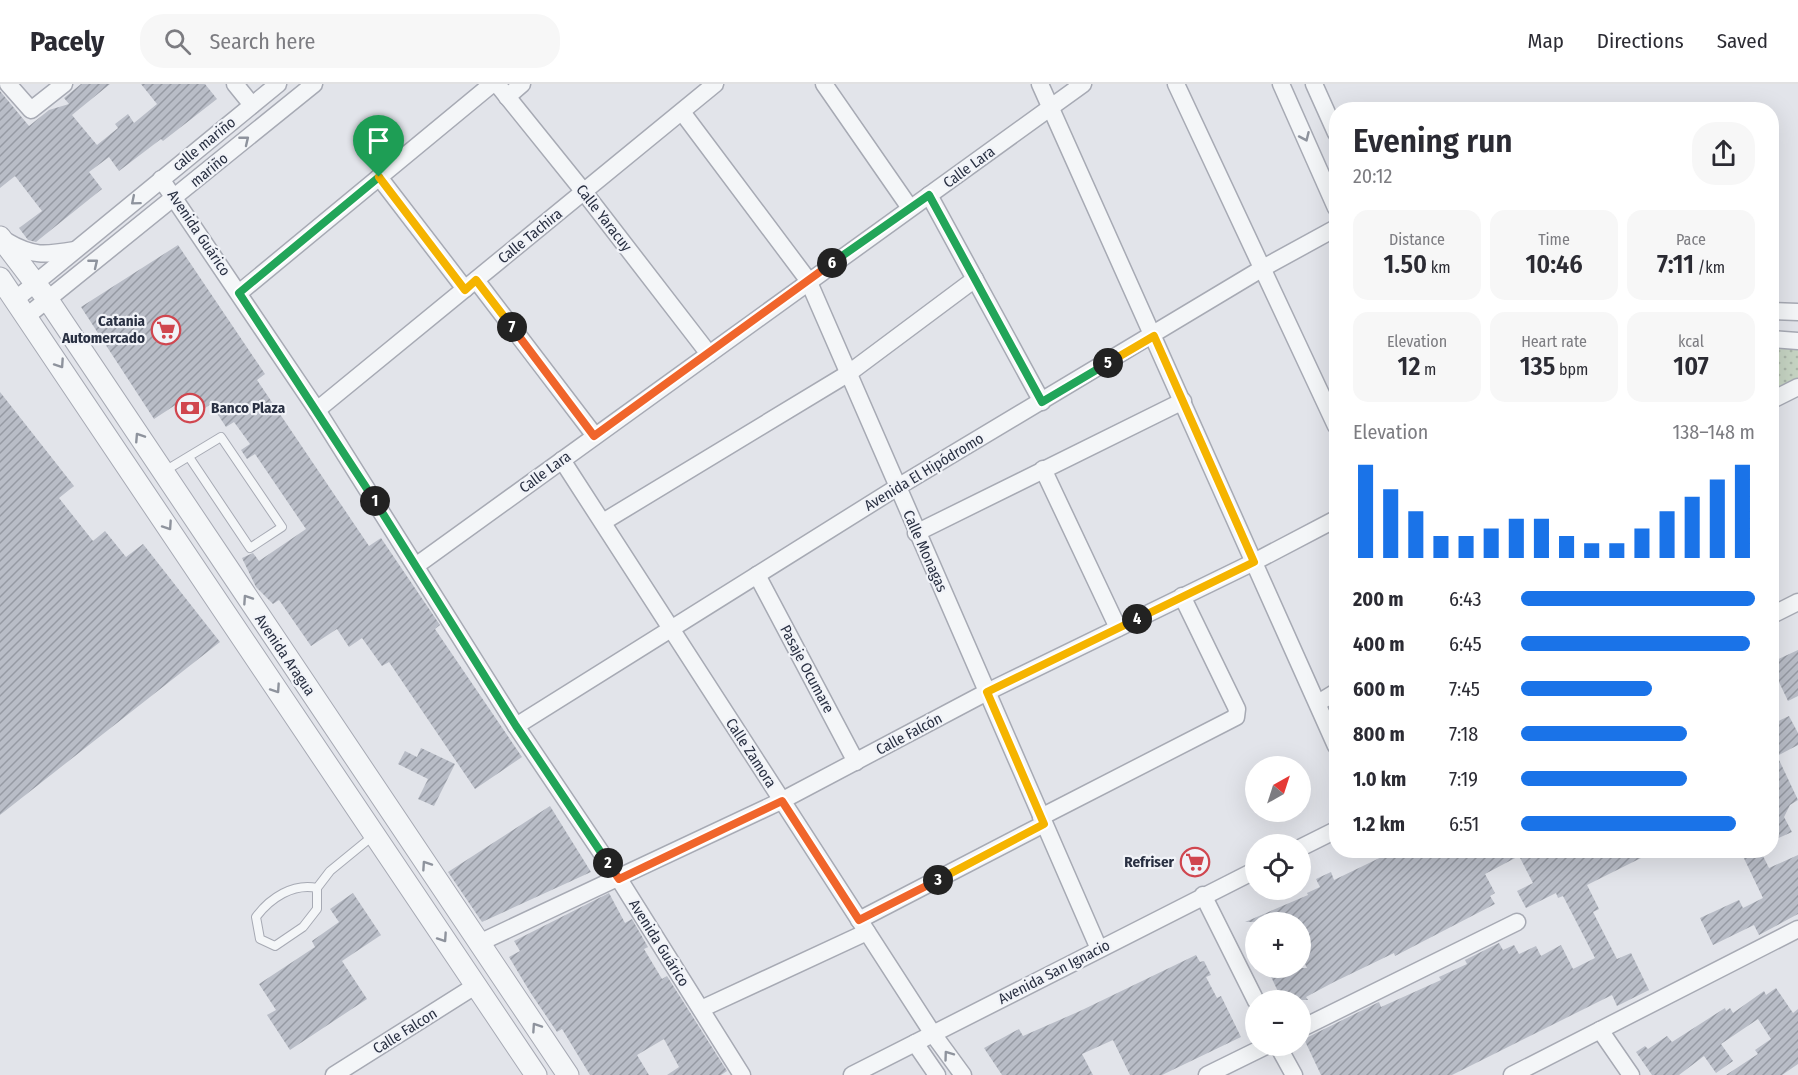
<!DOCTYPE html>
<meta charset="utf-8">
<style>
body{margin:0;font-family:"Fira Sans Condensed",sans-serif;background:#f7f7f7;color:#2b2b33;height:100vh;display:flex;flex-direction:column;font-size:22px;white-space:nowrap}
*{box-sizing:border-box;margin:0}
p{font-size:20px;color:#7c7c81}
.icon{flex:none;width:33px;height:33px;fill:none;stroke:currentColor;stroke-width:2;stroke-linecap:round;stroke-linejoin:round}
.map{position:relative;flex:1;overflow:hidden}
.panel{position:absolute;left:1329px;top:18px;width:450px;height:756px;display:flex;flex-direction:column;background:#fff;border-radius:24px;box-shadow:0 6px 24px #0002}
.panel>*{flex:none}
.needle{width:39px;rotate:39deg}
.controls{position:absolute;left:1245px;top:672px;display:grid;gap:12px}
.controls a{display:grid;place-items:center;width:66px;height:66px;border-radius:50%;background:#fff;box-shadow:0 6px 24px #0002;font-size:30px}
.pin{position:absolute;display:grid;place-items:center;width:51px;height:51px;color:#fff;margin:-62px -26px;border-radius:50% 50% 50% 0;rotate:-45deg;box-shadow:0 0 6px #0007}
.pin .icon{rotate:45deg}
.km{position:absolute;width:30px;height:30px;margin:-15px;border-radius:50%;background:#222;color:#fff;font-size:16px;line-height:30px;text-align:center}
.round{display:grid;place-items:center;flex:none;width:63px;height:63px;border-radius:24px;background:#f7f7f7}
.overview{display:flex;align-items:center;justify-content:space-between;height:102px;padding:0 24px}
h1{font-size:33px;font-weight:600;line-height:45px}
.stats{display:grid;grid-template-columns:repeat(3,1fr);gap:9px;height:102px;padding:6px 24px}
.stats div{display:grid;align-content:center;border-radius:15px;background:#f7f7f7;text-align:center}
.stats b{font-size:26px;font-weight:600}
.stats small{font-size:16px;font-weight:400}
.stats p{font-size:16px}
.chart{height:168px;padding:12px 24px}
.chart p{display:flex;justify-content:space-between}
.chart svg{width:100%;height:108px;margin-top:6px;stroke:#1a73e8;stroke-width:6}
ul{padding:0 24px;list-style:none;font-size:20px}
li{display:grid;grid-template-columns:96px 72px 1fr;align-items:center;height:45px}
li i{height:15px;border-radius:8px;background:#1a73e8}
header{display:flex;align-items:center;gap:36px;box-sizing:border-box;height:84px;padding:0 30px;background:#fff;border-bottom:2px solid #e1e1e2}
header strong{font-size:28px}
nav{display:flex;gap:33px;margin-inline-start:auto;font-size:21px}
.search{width:420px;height:54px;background:#f7f7f7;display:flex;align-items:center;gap:15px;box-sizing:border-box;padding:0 21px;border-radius:24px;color:#7c7c81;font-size:22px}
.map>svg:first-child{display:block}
</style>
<header>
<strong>Pacely</strong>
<div class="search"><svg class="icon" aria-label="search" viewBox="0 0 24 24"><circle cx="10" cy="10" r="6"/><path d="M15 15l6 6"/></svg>Search here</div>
<nav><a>Map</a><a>Directions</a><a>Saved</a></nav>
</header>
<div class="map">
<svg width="1798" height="991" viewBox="0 0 1798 991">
<defs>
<pattern id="park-dots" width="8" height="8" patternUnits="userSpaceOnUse" patternTransform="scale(1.5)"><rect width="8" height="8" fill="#c6d4c3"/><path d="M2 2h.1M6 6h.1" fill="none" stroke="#aab6a9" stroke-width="1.8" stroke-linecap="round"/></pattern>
<pattern id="building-hatch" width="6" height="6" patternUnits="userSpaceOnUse" patternTransform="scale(1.5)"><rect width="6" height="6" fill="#b9bdc7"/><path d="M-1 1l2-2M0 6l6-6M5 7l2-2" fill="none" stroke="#969aa3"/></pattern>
</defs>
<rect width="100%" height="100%" fill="#e2e4ea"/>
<polygon fill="url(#park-dots)" points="1772,260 1798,260 1798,296 1772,311"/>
<g fill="url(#building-hatch)">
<polygon points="81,0 110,0 72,31 97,61 118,44 115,40 128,30 134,39 157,20 141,0 205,0 217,15 163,57 161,55 119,87 109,73 89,88 102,105 36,158 28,156 19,144 42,127 15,92 0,104 0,7 29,42 49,26 69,20 64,14"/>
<polygon points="178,161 265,290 257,296 369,462 381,454 440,541 435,545 522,673 475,705 389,578 382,582 362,554 349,563 337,545 311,562 279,516 273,520 256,503 242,474 253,469 259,477 306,445 255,370 247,375 241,366 250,360 234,338 226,343 211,320 190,334 180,318 154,335 81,223"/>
<polygon points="0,308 74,402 59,414 93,457 105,447 126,473 143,460 220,558 0,731"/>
<polygon points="1798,566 1798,612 1788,617 1778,596 1772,599 1772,578"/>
<polygon points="1789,632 1798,649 1798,661 1779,671 1772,657 1772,640"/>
<polygon points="1772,661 1798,716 1790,721 1784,733 1792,748 1772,757"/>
<polygon points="421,664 455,680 434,722 418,715 428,695 398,680 405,667 417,673"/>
<polygon points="550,722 591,788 482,838 448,788"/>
<polygon points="1396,766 1657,766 1587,801 1599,825 1593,828 1617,875 1631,869 1649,906 1617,922 1612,911 1452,991 1321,991 1304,955 1379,918 1381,923 1441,896 1439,893 1467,880 1465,876 1499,859 1503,866 1514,861 1519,870 1536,862 1541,872 1561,861 1573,885 1595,874 1563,812 1558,814 1556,809 1526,824 1517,807 1533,799 1519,772 1485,790 1495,809 1490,812 1495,820 1395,872 1394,869 1334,898 1306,913 1308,916 1282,916 1267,884 1307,884 1300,870 1300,838 1245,838 1308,811 1307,809 1320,803 1316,795 1331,788 1334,796"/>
<polygon points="1740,766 1760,766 1769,784 1798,771 1798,830 1759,851 1754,841 1713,861 1700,834 1739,816 1743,824 1763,814"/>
<polygon points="353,809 381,851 342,877 367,915 290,966 267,931 276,926 259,900 315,863 312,857 339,838 330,825"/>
<polygon points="609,809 625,839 632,835 648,863 644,865 662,895 667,892 727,987 721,991 667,991 679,983 664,955 637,971 649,991 590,991 562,945 557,948 530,908 509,873 520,867 514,857"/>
<polygon points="1196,871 1200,878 1204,877 1211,891 1206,893 1217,914 1221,912 1241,953 1162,991 1130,991 1113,956 1082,970 1093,991 1002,991 984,964 1019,945 1023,952 1080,927"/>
<polygon points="1776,904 1793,929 1798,925 1798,980 1782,991 1726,991 1758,970 1755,966 1771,955 1758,935 1721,960 1733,977 1716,989 1704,972 1679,991 1652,991 1636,968 1645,962 1648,965 1667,952 1672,958 1725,924 1726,927 1730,924 1733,929 1764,907 1766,911"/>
</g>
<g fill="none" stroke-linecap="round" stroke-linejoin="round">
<g stroke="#a7aab4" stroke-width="10">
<g id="service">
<polyline points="163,388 221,353 282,443 250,464 189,373"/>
<path d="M317 804C293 799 270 814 256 833L260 855 275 862 303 843 317 825V804L330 787 374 751"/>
</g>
</g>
<g stroke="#a7aab4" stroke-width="19">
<g id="minor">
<polyline points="8,0 31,26 64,0"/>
<polyline points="235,0 252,21"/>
<polyline points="497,0 584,108 709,270"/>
<polyline points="824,0 910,124"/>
<polyline points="1040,0 1336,662"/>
<polyline points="1176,0 1336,342"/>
<polyline points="1281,0 1336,124"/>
<polyline points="1314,0 1336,49"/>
<polyline points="507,13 522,0"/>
<polyline points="682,28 808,196 1099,865"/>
<polyline points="379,93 465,205"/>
<polyline points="161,95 317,326 516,642 619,795 742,991"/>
<polyline points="929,111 1042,318"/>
<path d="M6 157C33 173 45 171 75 166"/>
<polyline points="476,196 595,352"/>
<polyline points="239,209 492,0"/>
<polyline points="16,215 278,0"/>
<polyline points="1772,227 1798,228"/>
<polyline points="27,232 314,0"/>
<polyline points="1772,255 1798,257"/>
<polyline points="1772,316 1798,303"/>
<polyline points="317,326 715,0"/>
<polyline points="562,376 933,950 963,991"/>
<polyline points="1043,385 1118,544"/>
<polyline points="603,438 849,289 975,195"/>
<polyline points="916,449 1183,317"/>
<polyline points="417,481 1083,0"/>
<polyline points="757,491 856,678"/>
<polyline points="1772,531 1798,518"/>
<polyline points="1318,619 1336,608"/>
<polyline points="516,642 896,404 1263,184 1336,144"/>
<polyline points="1041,733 1236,633 1237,625 1182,512"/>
<polyline points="1300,764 1336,746"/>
<polyline points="1203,811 1256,917"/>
<polyline points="859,836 1044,740"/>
<polyline points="479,859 781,717 987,608 1254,478 1336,435"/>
<polyline points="701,925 867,848"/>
<polyline points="1300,945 1517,838"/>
<polyline points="1600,946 1631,991"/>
<polyline points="915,959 937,991"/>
<polyline points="1278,962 1294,991"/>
<polyline points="334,991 475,902"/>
<polyline points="852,991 1256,786"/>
<polyline points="1207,991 1266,962"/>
<polyline points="1512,991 1798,845"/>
</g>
</g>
<g stroke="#a7aab4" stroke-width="23">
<g id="tertiary">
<polyline points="0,153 48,216 568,991"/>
<polyline points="0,194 536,991"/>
</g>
</g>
<use href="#service" stroke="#f4f6f8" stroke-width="8"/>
<use href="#minor" stroke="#f4f6f8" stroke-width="16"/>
<use href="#tertiary" stroke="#f4f6f8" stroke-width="21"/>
</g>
<defs><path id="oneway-chevron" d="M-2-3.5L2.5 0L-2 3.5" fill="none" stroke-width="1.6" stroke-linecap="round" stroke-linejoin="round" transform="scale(1.5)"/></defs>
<g stroke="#8e939d">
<use href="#oneway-chevron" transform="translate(1305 53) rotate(66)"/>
<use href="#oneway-chevron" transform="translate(245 56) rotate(-39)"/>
<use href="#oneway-chevron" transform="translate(135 117) rotate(140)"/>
<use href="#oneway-chevron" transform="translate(94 179) rotate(-39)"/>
<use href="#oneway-chevron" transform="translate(60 280) rotate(56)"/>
<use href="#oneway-chevron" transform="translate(139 353) rotate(-123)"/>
<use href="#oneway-chevron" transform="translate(168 442) rotate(56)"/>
<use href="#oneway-chevron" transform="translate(247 515) rotate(-124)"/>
<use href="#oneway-chevron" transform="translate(276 605) rotate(56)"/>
<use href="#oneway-chevron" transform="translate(426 781) rotate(-124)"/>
<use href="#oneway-chevron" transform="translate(443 854) rotate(56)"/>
<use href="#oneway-chevron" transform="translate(536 943) rotate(-124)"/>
<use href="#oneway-chevron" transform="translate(948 971) rotate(-126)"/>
</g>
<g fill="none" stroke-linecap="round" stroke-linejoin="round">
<g stroke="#fff" stroke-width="12">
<polyline id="split-1" points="375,417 239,209 379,93"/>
</g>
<g stroke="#fff" stroke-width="12">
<polyline id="split-2" points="375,417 516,642 608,779"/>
</g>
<g stroke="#fff" stroke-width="12">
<polyline id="split-3" points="608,779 619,795 782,717 859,836 938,796"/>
</g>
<g stroke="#fff" stroke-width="12">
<polyline id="split-4" points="938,796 1044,740 987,608 1137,535"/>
</g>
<g stroke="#fff" stroke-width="12">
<polyline id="split-5" points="1108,279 1154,252 1254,478 1137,535"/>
</g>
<g stroke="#fff" stroke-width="12">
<polyline id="split-6" points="832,179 929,111 1042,318 1108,279"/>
</g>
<g stroke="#fff" stroke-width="12">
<polyline id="split-7" points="512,243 594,352 832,179"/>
</g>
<g stroke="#fff" stroke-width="12">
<polyline id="split-8" points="379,93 465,206 476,196 512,243"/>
</g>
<use href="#split-1" stroke="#22a559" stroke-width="8"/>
<use href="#split-2" stroke="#22a559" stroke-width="8"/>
<use href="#split-3" stroke="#f0652b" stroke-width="8"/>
<use href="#split-4" stroke="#f5b400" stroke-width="8"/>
<use href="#split-5" stroke="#f5b400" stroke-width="8"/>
<use href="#split-6" stroke="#22a559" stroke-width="8"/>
<use href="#split-7" stroke="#f0652b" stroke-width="8"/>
<use href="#split-8" stroke="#f5b400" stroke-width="8"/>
</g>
<defs>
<g id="supermarket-ring" transform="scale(1.5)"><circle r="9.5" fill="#f1f3f8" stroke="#d0464f" stroke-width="1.5"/><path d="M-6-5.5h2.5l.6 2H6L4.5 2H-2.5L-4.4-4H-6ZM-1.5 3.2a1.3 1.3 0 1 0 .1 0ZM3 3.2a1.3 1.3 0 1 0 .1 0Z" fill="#d0464f"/></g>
<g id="bank-ring" transform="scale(1.5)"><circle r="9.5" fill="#f1f3f8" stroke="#d0464f" stroke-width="1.5"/><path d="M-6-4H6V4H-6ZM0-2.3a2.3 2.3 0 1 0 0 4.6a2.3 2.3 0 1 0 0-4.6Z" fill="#d0464f"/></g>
</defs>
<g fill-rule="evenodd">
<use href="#supermarket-ring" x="166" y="246"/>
<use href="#bank-ring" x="190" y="324"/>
<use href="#supermarket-ring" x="1195" y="778"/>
</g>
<g text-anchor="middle" stroke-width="4.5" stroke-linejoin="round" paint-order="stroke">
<g font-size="15" fill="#293042" stroke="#f1f3f8">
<text transform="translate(204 60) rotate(-39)" y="5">calle mariño</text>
<text transform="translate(969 83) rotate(-36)" y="5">Calle Lara</text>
<text transform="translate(209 86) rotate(-39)" y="5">mariño</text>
<text transform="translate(604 134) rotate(52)" y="5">Calle Yaracuy</text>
<text transform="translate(199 149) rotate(56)" y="5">Avenida Guárico</text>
<text transform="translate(530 152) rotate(-39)" y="5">Calle Tachira</text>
<text transform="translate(545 388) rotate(-36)" y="5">Calle Lara</text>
<text transform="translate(924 388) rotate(-31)" y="5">Avenida El Hipódromo</text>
<text transform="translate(925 467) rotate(66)" y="5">Calle Monagas</text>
<text transform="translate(285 571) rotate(56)" y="5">Avenida Aragua</text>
<text transform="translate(807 585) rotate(62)" y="5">Pasaje Ocumare</text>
<text transform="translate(909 650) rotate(-28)" y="5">Calle Falcón</text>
<text transform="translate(751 669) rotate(57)" y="5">Calle Zamora</text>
<text transform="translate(659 859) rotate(58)" y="5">Avenida Guárico</text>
<text transform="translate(1054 888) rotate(-27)" y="5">Avenida San Ignacio</text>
<text transform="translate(405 947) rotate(-32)" y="5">Calle Falcon</text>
</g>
<g font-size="15" font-weight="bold" fill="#293042" stroke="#f1f3f8" text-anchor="end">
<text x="145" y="242">Catania<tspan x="145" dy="17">Automercado</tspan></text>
<text x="211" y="329" text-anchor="start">Banco Plaza</text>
<text x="1174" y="783">Refriser</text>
</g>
</g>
</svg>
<div class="controls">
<a><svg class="needle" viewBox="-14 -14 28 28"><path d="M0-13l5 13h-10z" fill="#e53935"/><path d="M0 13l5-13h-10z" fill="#7c7c81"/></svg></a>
<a><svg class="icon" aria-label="locate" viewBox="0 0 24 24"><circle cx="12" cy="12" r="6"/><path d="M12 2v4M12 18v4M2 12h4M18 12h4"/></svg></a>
<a>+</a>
<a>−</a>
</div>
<div class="pin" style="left:379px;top:93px;background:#1e9e55"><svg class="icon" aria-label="arrive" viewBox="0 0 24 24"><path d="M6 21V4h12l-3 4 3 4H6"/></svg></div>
<b class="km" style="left:375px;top:417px">1</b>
<b class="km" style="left:608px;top:779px">2</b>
<b class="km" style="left:938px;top:796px">3</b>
<b class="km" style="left:1137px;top:535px">4</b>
<b class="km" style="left:1108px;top:279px">5</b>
<b class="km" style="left:832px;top:179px">6</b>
<b class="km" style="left:512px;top:243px">7</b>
<section class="panel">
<div class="overview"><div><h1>Evening run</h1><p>20:12</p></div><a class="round"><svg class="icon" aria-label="share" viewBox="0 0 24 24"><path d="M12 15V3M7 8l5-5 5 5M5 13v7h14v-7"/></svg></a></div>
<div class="stats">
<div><p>Distance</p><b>1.50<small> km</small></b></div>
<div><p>Time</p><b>10:46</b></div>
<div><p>Pace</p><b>7:11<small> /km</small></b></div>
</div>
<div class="stats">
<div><p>Elevation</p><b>12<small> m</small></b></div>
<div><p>Heart rate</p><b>135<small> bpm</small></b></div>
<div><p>kcal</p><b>107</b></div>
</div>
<div class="chart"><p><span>Elevation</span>138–148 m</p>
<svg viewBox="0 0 160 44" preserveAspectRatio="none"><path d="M5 44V6M15 44V16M25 44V25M35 44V35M45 44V35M55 44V32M65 44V28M75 44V28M85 44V35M95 44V38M105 44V38M115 44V32M125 44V25M135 44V19M145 44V12M155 44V6"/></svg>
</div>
<ul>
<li><b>200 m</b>6:43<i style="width:100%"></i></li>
<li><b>400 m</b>6:45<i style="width:98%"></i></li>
<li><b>600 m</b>7:45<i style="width:56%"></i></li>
<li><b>800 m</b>7:18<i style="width:71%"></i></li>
<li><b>1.0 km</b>7:19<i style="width:71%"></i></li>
<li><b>1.2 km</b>6:51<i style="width:92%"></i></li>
</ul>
</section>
</div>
